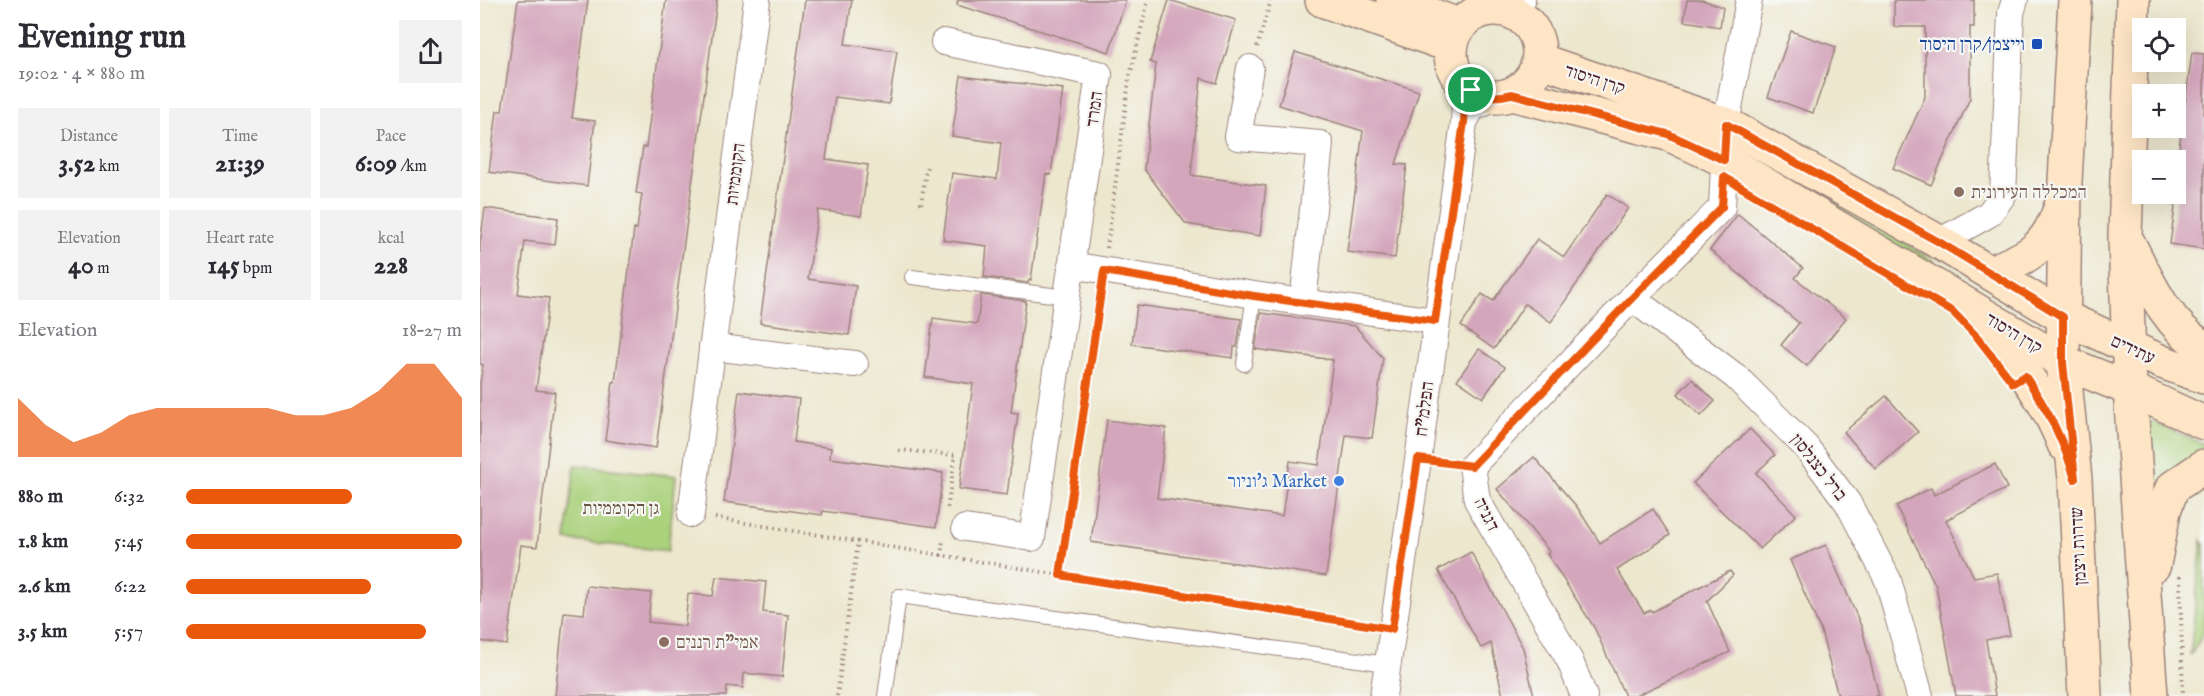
<!DOCTYPE html>
<meta charset="utf-8">
<style>
body{margin:0;font-family:"IM FELL English","Frank Ruhl Libre",serif;background:#f2f2f3;color:#2b2b33;height:100vh;display:flex;flex-direction:column;font-size:22px;white-space:nowrap}
*{box-sizing:border-box;margin:0}
p{font-size:20px;color:#7c7c81}
.icon{flex:none;width:33px;height:33px;fill:none;stroke:currentColor;stroke-width:2;stroke-linecap:round;stroke-linejoin:round}
.map{position:relative;flex:1;overflow:hidden}
.details{display:flex;flex-direction:column;background:#fff;width:480px}
.details>*{flex:none}
.controls{position:absolute;left:1652px;top:18px;display:grid;gap:12px}
.controls a{display:grid;place-items:center;width:54px;height:54px;border-radius:0px;background:#fff;box-shadow:0 6px 24px #0002;font-size:30px}
.pin{position:absolute;display:grid;place-items:center;width:51px;height:51px;color:#fff;margin:-26px;border:3px solid #fff;border-radius:50%;box-shadow:0 2px 6px #0007}
.round{display:grid;place-items:center;flex:none;width:63px;height:63px;border-radius:0px;background:#f2f2f3}
.head{display:flex;align-items:center;justify-content:space-between;height:102px;padding:0 18px}
h1{font-size:33px;font-weight:800;line-height:45px}
.stats{display:grid;grid-template-columns:repeat(3,1fr);gap:9px;height:102px;padding:6px 18px}
.stats div{display:grid;align-content:center;border-radius:0px;background:#f2f2f3;text-align:center}
.stats b{font-size:26px;font-weight:800}
.stats small{font-size:16px;font-weight:400}
.stats p{font-size:16px}
.chart{height:168px;padding:12px 18px}
.chart p{display:flex;justify-content:space-between}
.chart svg{width:100%;height:108px;margin-top:6px;fill:#ea580c;opacity:.7}
ul{padding:0 18px;list-style:none;font-size:20px}
li{display:grid;grid-template-columns:96px 72px 1fr;align-items:center;height:45px}
li i{height:15px;border-radius:8px;background:#ea580c}
main{display:flex;flex:1;min-height:0}
.map>svg:first-child{display:block}
</style>
<main>
<section class="details">
<div class="head"><div><h1>Evening run</h1><p>19:02 · 4 × 880 m</p></div><a class="round"><svg class="icon" aria-label="share" viewBox="0 0 24 24"><path d="M12 15V3M7 8l5-5 5 5M5 13v7h14v-7"/></svg></a></div>
<div class="stats">
<div><p>Distance</p><b>3.52<small> km</small></b></div>
<div><p>Time</p><b>21:39</b></div>
<div><p>Pace</p><b>6:09<small> /km</small></b></div>
</div>
<div class="stats">
<div><p>Elevation</p><b>40<small> m</small></b></div>
<div><p>Heart rate</p><b>145<small> bpm</small></b></div>
<div><p>kcal</p><b>228</b></div>
</div>
<div class="chart"><p><span>Elevation</span>18–27 m</p>
<svg viewBox="0 0 160 44" preserveAspectRatio="none"><path d="M0 44V20L10 31L20 38L30 34L40 27L50 24L60 24L70 24L80 24L90 24L100 27L110 27L120 24L130 17L140 6L150 6L160 20V44z"/></svg>
</div>
<ul>
<li><b>880 m</b>6:32<i style="width:60%"></i></li>
<li><b>1.8 km</b>5:45<i style="width:100%"></i></li>
<li><b>2.6 km</b>6:22<i style="width:67%"></i></li>
<li><b>3.5 km</b>5:57<i style="width:87%"></i></li>
</ul>
</section>
<div class="map">
<svg width="1724" height="696" viewBox="0 0 1724 696">
<rect width="100%" height="100%" fill="#f6f6f2"/>
<filter id="ink" filterUnits="userSpaceOnUse"><feTurbulence type="fractalNoise" baseFrequency=".0167" numOctaves="2"/><feDisplacementMap in="SourceGraphic" scale="12" xChannelSelector="R" yChannelSelector="G"/><feConvolveMatrix kernelMatrix="1 2 1 2 8 2 1 2 1" color-interpolation-filters="sRGB"/></filter>
<filter id="wash" filterUnits="userSpaceOnUse"><feTurbulence type="fractalNoise" baseFrequency=".008" numOctaves="4" result="noise"/><feDisplacementMap in="SourceGraphic" scale="24" xChannelSelector="R" yChannelSelector="G"/><feGaussianBlur stdDeviation="1.35" result="paint"/><feColorMatrix in="noise" values="0 0 0 0 0 0 0 0 0 0 0 0 0 0 0 0 0 1.4 0 .05"/><feComposite in="paint" operator="in"/></filter>
<g filter="url(#wash)">
<rect width="100%" height="100%" fill="#ece7cd"/>
<g fill="#aad17c" stroke="#7a7854" stroke-width="1.5">
<polygon points="1291,162 1324,178 1453,261 1447,272 1286,176"/>
<polygon points="1665,419 1724,444 1724,454 1666,547"/>
<polygon points="95,465 196,476 188,551 86,540"/>
<polygon points="1722,540 1724,544 1724,633 1710,656"/>
</g>
<g id="blocks">
<g fill="#d4a6bc">
<polygon points="38,0 108,0 92,118 115,121 107,186 9,172 17,111 22,111"/>
<polygon points="186,0 237,0 176,448 125,440 133,382 135,382 154,229 157,229 162,194 156,193 163,147 166,147"/>
<polygon points="325,0 372,0 365,44 417,51 409,104 355,97 346,159 388,165 381,216 338,210 328,279 376,286 369,335 280,323"/>
<polygon points="478,0 646,0 629,52 477,5"/>
<polygon points="689,0 756,20 737,83 721,78 711,175 786,186 780,236 706,224 664,169 676,64 670,62"/>
<polygon points="1207,0 1222,0 1243,7 1240,27 1204,21"/>
<polygon points="1414,0 1494,0 1494,27 1490,27 1490,98 1451,185 1413,168 1445,97 1445,27 1414,27"/>
<polygon points="1311,31 1356,47 1333,113 1288,97"/>
<polygon points="815,52 939,91 916,164 927,165 915,258 867,252 883,131 799,105"/>
<polygon points="1712,53 1724,54 1724,249 1690,244 1703,149 1699,148"/>
<polygon points="481,76 583,89 571,175 566,174 551,280 549,280 548,283 504,277 507,246 463,240 472,173 517,179 521,143 472,136"/>
<polygon points="1127,194 1148,208 1071,322 1045,304 1014,349 981,326 1002,294 1013,301 1057,239 1084,257"/>
<polygon points="5,208 78,218 75,245 45,241 38,294 69,298 56,390 75,392 57,547 41,545 27,645 0,641 0,383 3,365 0,364 0,244"/>
<polygon points="1258,214 1323,268 1315,278 1366,318 1327,366 1301,345 1319,323 1230,250"/>
<polygon points="501,295 546,301 531,412 538,413 527,495 479,489 493,384 445,377 453,318 497,324"/>
<polygon points="657,305 761,319 757,347 754,347 753,358 652,344"/>
<polygon points="781,313 875,326 903,358 892,438 866,435 846,576 611,542 627,420 686,428 677,498 802,516 810,461 839,465 853,360 775,349"/>
<polygon points="999,349 1025,367 1003,398 977,380"/>
<polygon points="1212,379 1235,401 1221,416 1198,394"/>
<polygon points="259,391 319,399 314,442 351,448 350,458 463,473 456,527 343,511 342,515 244,502"/>
<polygon points="1406,396 1438,432 1396,469 1364,432"/>
<polygon points="1270,429 1295,455 1276,473 1316,515 1280,549 1213,483"/>
<polygon points="1054,457 1097,507 1120,543 1173,509 1190,535 1137,570 1164,613 1171,610 1172,612 1250,571 1253,575 1227,601 1250,652 1155,696 1145,696 1114,627 1067,554 1070,552 1017,489"/>
<polygon points="1515,464 1527,488 1466,520 1494,577 1517,573 1530,635 1506,640 1515,696 1476,696 1456,586 1416,506 1451,488 1454,495"/>
<polygon points="1346,545 1382,628 1399,696 1358,696 1341,631 1310,560"/>
<polygon points="991,552 1043,648 1054,696 1023,696 1011,643 1001,648 958,570"/>
<polygon points="236,577 286,582 283,612 308,615 302,677 264,673 263,688 247,686 246,696 75,696 84,612 104,614 107,586 171,593 168,622 205,626 208,594 233,596"/>
</g>
</g>
</g>
<g filter="url(#ink)">
<use href="#blocks" fill-opacity="0" stroke="#9b837c" stroke-width="1.5"/>
<g fill="none" stroke-linecap="round" stroke-linejoin="round">
<g stroke="#9b837c" stroke-width="16">
<g id="lane">
<polyline points="432,277 587,297"/>
<polyline points="764,364 774,295"/>
<polyline points="405,696 419,596 907,664"/>
</g>
</g>
<g stroke="#9b837c" stroke-width="28">
<g id="street">
<polyline points="1034,13 1042,0"/>
<polyline points="464,42 619,74 552,538 485,528"/>
<polyline points="770,68 758,137 840,144 823,302"/>
<polyline points="984,122 992,108 1018,97"/>
<polyline points="1459,242 1509,214 1523,195 1531,13 1535,0"/>
<polyline points="591,265 774,295 955,321"/>
<polyline points="1152,298 1256,377 1326,447 1368,503 1408,580 1440,696"/>
<polyline points="232,347 375,364"/>
<polyline points="211,514 277,0"/>
<polyline points="903,696 938,460 984,122 985,105 981,81"/>
<polyline points="1104,696 1090,661 997,500 992,466 1152,298 1242,207 1246,124 1269,0"/>
</g>
</g>
<g stroke="#9b837c" stroke-width="36">
<g id="secondary">
<polyline points="842,0 971,46"/>
<polyline points="913,0 975,24"/>
<polyline points="1595,0 1585,181 1583,362 1595,479 1605,696"/>
<polyline points="1653,0 1645,236 1650,389 1671,696"/>
<circle cx="1015" cy="53" r="44"/>
<polyline points="1059,60 1246,124 1459,242 1583,317 1682,362 1724,377"/>
<polyline points="1032,94 1188,134 1244,160 1583,362 1650,389 1724,423"/>
<path d="M1649 244C1669 283 1686 324 1724 348"/>
<path d="M1510 272C1550 257 1567 248 1581 206"/>
<path d="M1505 325C1536 359 1567 400 1584 444"/>
<polyline points="1674,565 1684,511 1692,488 1724,466"/>
</g>
</g>
<g stroke="#9b837c" stroke-width="4" stroke-dasharray="1.5 4.5" stroke-linecap="butt">
<polyline points="777,47 791,0"/>
<polyline points="441,204 447,165"/>
<polyline points="627,248 649,80 668,0"/>
<polyline points="419,450 475,455 467,511"/>
<polyline points="235,518 891,626"/>
<polyline points="461,556 463,540"/>
<polyline points="580,575 621,294"/>
<polyline points="1700,576 1703,696"/>
<polyline points="357,696 378,541"/>
</g>
<use href="#lane" stroke="#fff" stroke-width="14"/>
<use href="#street" stroke="#fff" stroke-width="26"/>
<use href="#secondary" stroke="#fde5c5" stroke-width="33"/>
</g>
</g>
<g fill="none" stroke-linecap="round" stroke-linejoin="round" filter="url(#ink)">
<g stroke="#fff" stroke-width="12">
<path id="route" d="M981 81C998 96 1009 100 1032 94L1188 134 1244 160 1246 124 1459 242 1583 317V363L1595 479C1583 439 1568 410 1545 376L1533 383 1498 338 1473 312 1244 177 1242 207 1152 298 992 466 938 459 912 629 580 575 624 271 774 296 955 321 984 122 985 105Z"/>
</g>
<use href="#route" stroke="#ea580c" stroke-width="8"/>
</g>
<rect fill="#1a4fb4" stroke="#f6f6f2" stroke-width="2" x="1551" y="38" width="12" height="12" rx="3"/>
<g fill="#8d6e63" stroke="#f6f6f2" stroke-width="2">
<circle cx="1479" cy="192" r="6"/>
<circle cx="184" cy="642" r="6"/>
</g>
<circle fill="#3f7fe0" stroke="#f6f6f2" stroke-width="2" cx="859" cy="481" r="6"/>
<g text-anchor="middle" stroke-width="4.5" stroke-linejoin="round" paint-order="stroke">
<g font-size="18" fill="#164399" stroke="#f6f6f2" text-anchor="end">
<text x="1545" y="50">וייצמן/קרן היסוד</text>
</g>
<g font-size="18" fill="#4a1f2b" stroke="#f6f6f2">
<text transform="translate(1115 79) rotate(18)" y="6">קרן היסוד</text>
<text transform="translate(614 109) rotate(-82)" y="6">המרד</text>
<text transform="translate(255 174) rotate(-83)" y="6">הקוממיות</text>
<text transform="translate(1534 333) rotate(31)" y="6">קרן היסוד</text>
<text transform="translate(1653 349) rotate(25)" y="6">עתידים</text>
<text transform="translate(944 409) rotate(-83)" y="6">הפלמ"ח</text>
<text transform="translate(1339 467) rotate(52)" y="6">ברל כצנלסון</text>
<text transform="translate(1007 514) rotate(64)" y="6">דגניה</text>
<text transform="translate(1598 546) rotate(-93)" y="6">שדרות ויצמן</text>
</g>
<g font-size="18" fill="#785e54" stroke="#f6f6f2" text-anchor="start">
<text x="1491" y="198">המכללה העירונית</text>
<text x="196" y="648">אמי"ת רננים</text>
</g>
<g font-size="18" fill="#366cbe" stroke="#f6f6f2" text-anchor="end">
<text x="847" y="487">ג'וניור Market</text>
</g>
<g font-size="18" fill="#675443" stroke="#f6f6f2">
<text x="141" y="514">גן הקוממיות</text>
</g>
</g>
</svg>
<div class="controls">
<a><svg class="icon" aria-label="locate" viewBox="0 0 24 24"><circle cx="12" cy="12" r="6"/><path d="M12 2v4M12 18v4M2 12h4M18 12h4"/></svg></a>
<a>+</a>
<a>−</a>
</div>
<div class="pin" style="left:991px;top:90px;background:#1e9e55"><svg class="icon" aria-label="arrive" viewBox="0 0 24 24"><path d="M6 21V4h12l-3 4 3 4H6"/></svg></div>
</div>
</main>
